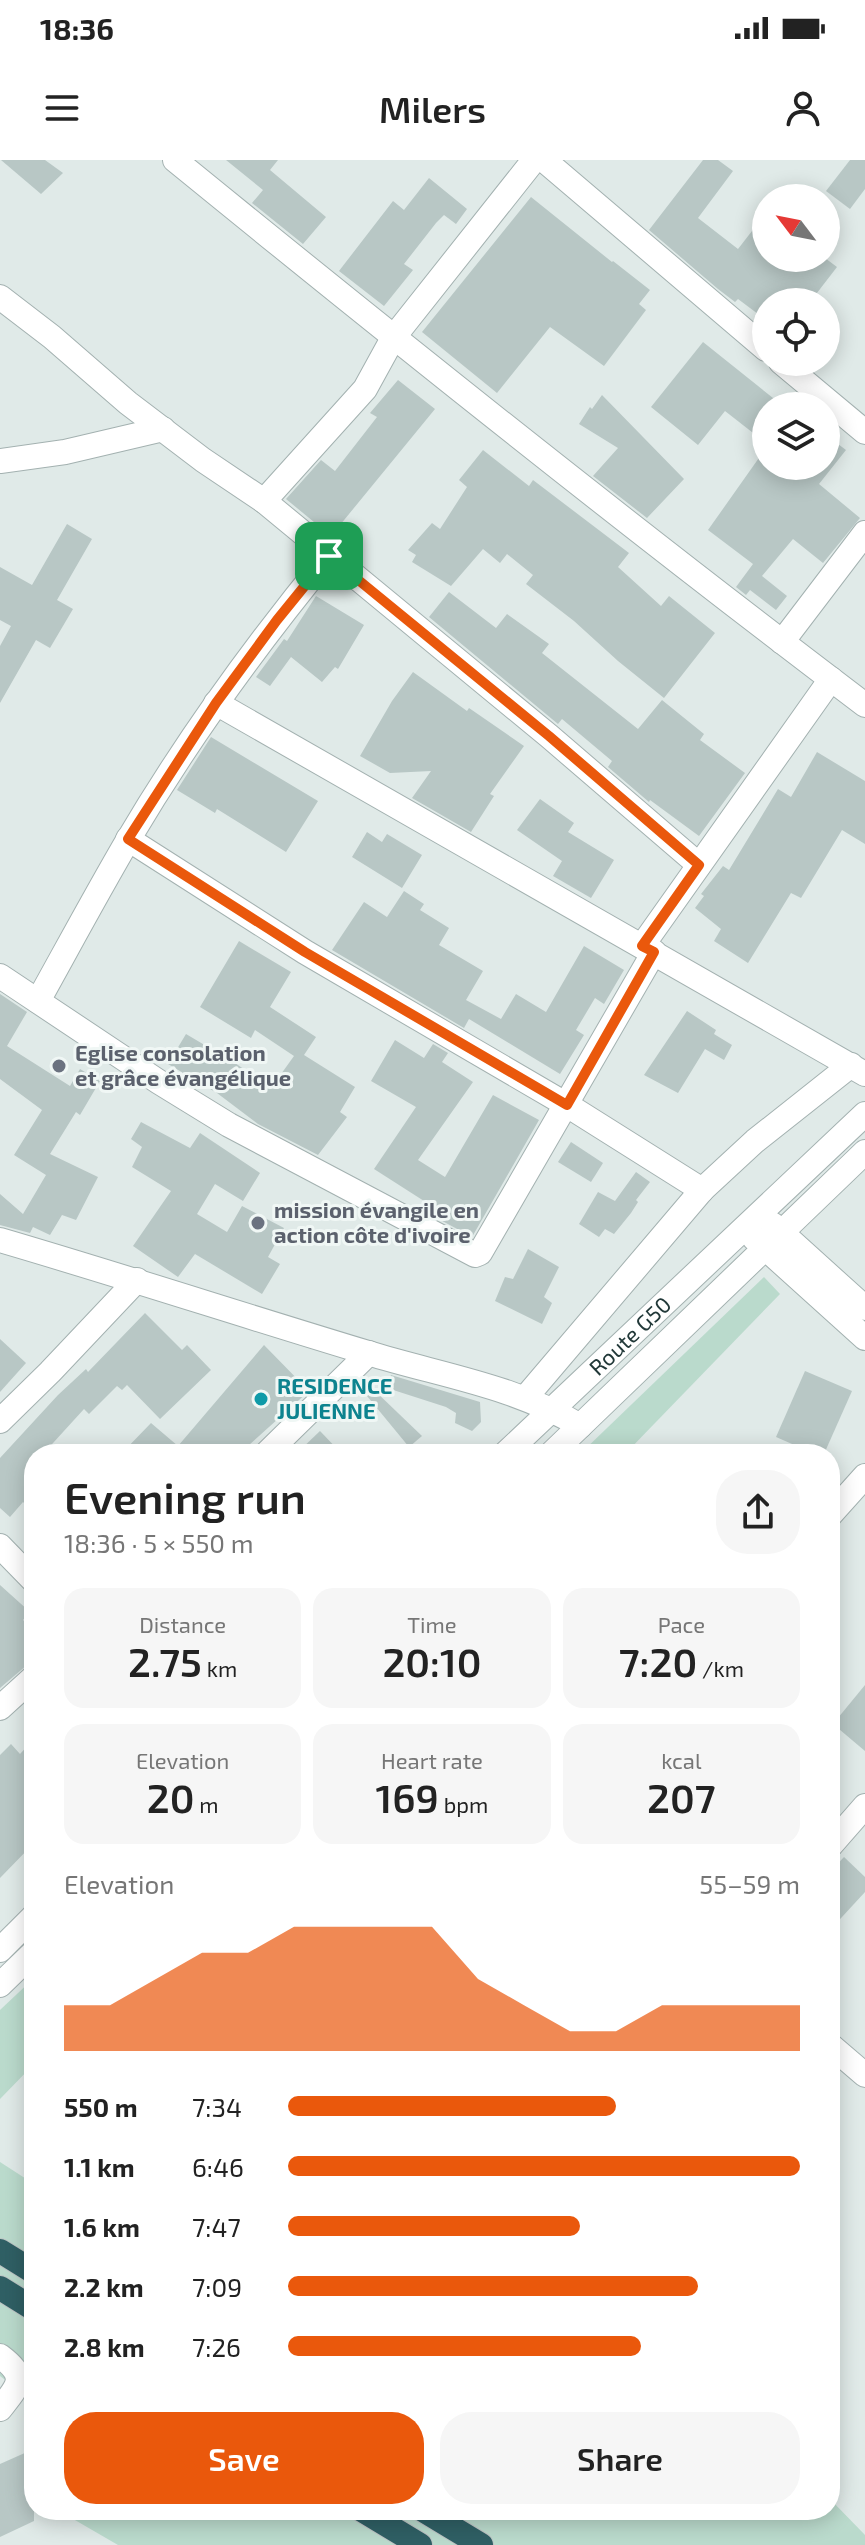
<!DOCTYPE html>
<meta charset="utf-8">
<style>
body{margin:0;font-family:"Exo 2",sans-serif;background:#f6f6f6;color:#222;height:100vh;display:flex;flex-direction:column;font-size:30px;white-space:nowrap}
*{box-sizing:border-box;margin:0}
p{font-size:26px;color:#767676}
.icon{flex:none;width:44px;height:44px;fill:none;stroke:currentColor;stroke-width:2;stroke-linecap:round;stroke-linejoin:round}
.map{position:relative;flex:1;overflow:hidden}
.panel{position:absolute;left:24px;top:1284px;width:816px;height:1076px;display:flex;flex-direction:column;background:#fff;border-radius:32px;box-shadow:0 4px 20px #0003}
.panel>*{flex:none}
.needle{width:52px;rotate:302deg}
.fabs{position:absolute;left:752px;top:24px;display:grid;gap:16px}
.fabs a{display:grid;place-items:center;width:88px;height:88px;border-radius:50%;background:#fff;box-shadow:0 4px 20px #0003;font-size:40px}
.pin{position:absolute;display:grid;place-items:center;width:68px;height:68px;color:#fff;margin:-34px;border-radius:16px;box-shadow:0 4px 12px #0006}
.round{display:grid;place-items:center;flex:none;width:84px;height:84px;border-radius:32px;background:#f6f6f6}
.head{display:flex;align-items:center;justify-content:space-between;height:136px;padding:0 40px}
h1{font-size:44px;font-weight:600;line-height:60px}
.stats{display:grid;grid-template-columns:repeat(3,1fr);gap:12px;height:136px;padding:8px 40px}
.stats div{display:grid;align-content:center;border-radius:20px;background:#f6f6f6;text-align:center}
.stats b{font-size:40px;font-weight:600}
.stats small{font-size:22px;font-weight:400}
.stats p{font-size:22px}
.chart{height:224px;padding:16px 40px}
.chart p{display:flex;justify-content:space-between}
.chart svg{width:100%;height:144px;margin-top:8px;fill:#ea580c;opacity:.7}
.cta{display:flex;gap:16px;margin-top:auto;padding:16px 40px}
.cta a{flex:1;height:92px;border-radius:32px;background:#ea580c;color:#fff;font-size:32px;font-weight:600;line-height:92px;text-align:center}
.cta a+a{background:#f6f6f6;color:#222}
ul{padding:0 40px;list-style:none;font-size:26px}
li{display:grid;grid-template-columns:128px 96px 1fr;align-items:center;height:60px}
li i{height:20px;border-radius:10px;background:#ea580c}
.status{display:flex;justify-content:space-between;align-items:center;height:56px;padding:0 40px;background:#fff;direction:ltr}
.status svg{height:22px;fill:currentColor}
header{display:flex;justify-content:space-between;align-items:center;height:104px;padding:0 40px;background:#fff;font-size:36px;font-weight:600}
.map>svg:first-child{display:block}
</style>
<div class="status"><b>18:36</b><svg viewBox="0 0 49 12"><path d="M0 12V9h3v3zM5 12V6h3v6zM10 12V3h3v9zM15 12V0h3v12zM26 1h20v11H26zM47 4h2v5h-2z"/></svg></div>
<header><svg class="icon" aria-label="menu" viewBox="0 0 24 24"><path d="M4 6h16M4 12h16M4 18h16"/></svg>Milers<svg class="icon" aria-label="person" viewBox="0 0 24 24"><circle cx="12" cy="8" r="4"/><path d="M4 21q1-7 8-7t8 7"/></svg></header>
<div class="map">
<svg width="865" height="2385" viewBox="0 0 865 2385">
<rect width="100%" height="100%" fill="#e0eae8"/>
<g fill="#badacc">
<polygon points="764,1117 780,1134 625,1294 580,1294"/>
<polygon points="34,1818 34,1904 0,1939 0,1850"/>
<polygon points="0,2002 34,2024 34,2242 0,2216"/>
<polygon points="830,2339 865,2375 865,2385 118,2385 68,2356 74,2350 830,2350"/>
</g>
<g fill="#b8c7c5">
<polygon points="1,0 45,0 63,13 41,34"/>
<polygon points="226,0 278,0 270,10 326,57 303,84 252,43 263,30"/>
<polygon points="703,0 718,0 733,11 698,58 738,89 766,53 766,98 825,98 837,107 810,142 766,142 766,160 738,139 735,142 718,129 649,70"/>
<polygon points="850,0 865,0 865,29 850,49 826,31"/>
<polygon points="429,18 467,49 456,64 444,55 436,63 404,104 413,110 384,146 339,111 393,41 404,50"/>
<polygon points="531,37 612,102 613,101 650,130 639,144 646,150 604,206 550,167 497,233 422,172"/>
<polygon points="703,182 783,246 766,246 766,283 725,251 698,285 651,247"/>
<polygon points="398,220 435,249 331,376 286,339 321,300 335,311 377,257 370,253"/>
<polygon points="602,235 684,319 647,358 593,316 618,288 579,264 590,247 592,249"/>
<polygon points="826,275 846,290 819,324 860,358 823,403 793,379 762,416 787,436 776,450 750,430 746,435 736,427 753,404 708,370 766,288 766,306 826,306"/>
<polygon points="483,290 529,326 533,320 629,393 618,407 661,446 669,436 715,473 664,538 618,501 574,461 526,424 533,415 507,394 500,403 483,389 451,426 412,402 416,395 408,390 432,363 440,369 467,327 459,320"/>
<polygon points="67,364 92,379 57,440 73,449 50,488 36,480 0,543 0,486 11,466 0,460 0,407 32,425"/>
<polygon points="449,432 496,468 507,454 549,484 542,493 638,569 662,540 704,574 700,580 745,613 699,676 650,640 649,642 608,607 612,601 562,559 558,564 429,457"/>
<polygon points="316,436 364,465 338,509 335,507 322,522 291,497 270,526 256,517 284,479 287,481"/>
<polygon points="413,512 467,551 469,548 524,586 490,634 494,636 471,672 412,638 431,611 390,613 360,596 392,541"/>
<polygon points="211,577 318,641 286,692 217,649 215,653 177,630"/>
<polygon points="817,592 865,621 865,684 842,670 801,738 791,733 748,803 714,781 721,769 695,748 704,736 701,734 723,706 729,710 778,629 791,637"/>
<polygon points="540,639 574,663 568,672 614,700 591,738 553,716 562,701 517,670"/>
<polygon points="367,672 382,682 387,674 422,695 402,728 352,697"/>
<polygon points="404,731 424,744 420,750 449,768 439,785 483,811 466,840 501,859 516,834 546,852 584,786 624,810 604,844 595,838 576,870 584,875 560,914 469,859 464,868 332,790 364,742 387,757"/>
<polygon points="239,781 291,812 270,847 316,877 304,895 355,927 340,952 347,957 318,995 258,964 217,933 168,904 186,874 235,903 271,928 294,896 255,870 251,878 200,847"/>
<polygon points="0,834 27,852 7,886 70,926 80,909 100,921 80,955 76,952 50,994 98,1017 76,1060 62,1055 50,1075 33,1067 30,1073 0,1065 0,1034 23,1054 46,1015 14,995 42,950 0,919"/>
<polygon points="687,851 716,870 714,874 732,885 724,900 705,889 678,933 644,915"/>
<polygon points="395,880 424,898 433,884 448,893 442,902 473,922 418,1000 445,1017 493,935 539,960 472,1077 420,1049 424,1041 374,1009 416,947 371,921"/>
<polygon points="141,962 190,988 200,973 260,1013 243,1041 215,1024 197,1054 227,1072 242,1046 284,1068 268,1097 280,1104 262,1134 195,1094 178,1117 133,1086 171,1031 132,1007 142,987 131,979"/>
<polygon points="571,982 603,1003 591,1022 558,1002"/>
<polygon points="636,1012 650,1022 636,1040 638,1042 631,1053 614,1074 605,1069 599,1077 579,1064 598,1032 615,1041"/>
<polygon points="528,1089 559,1107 544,1137 552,1143 542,1164 495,1141 505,1117 513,1119"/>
<polygon points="145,1153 182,1190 187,1185 211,1210 160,1259 127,1225 122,1230 117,1226 89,1254 84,1249 43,1294 34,1294 34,1352 23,1342 10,1357 0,1348 0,1298 58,1235 86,1209 88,1212"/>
<polygon points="0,1179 26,1203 0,1232"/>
<polygon points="264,1185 309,1231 239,1294 121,1294 151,1263 178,1286"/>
<polygon points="805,1211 852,1231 824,1294 815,1294 776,1277"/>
<polygon points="391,1215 480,1242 481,1262 472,1271 455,1263 456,1253 446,1247 387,1228"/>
<polygon points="373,1229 422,1276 409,1287 367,1236"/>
<polygon points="320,1271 342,1294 296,1294"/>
<polygon points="0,1425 30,1452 23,1460 34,1470 34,1499 0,1528"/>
<polygon points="865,1525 865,1591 833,1564"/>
<polygon points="34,1579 34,1683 0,1718 0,1595 11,1584 20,1594"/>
<polygon points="844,1697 865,1717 865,1732 830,1770 830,1712"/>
<polygon points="27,2292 34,2306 34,2361 0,2377 0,2304"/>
</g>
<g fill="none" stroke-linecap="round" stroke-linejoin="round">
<g stroke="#a3b1b0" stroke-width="26">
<g id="minor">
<path d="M175 0C402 185 631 368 865 545"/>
<polyline points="544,0 766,189"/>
<polyline points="0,137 52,177 128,243 203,300 264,341 549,576 699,705"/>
<polyline points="781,202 865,272"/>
<polyline points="0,301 65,292 163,269"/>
<polyline points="264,341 365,229 393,178 534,0"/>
<polyline points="782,482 865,373"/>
<polyline points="216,543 865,914"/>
<polyline points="128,679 305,792 567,945 702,1030"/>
<polyline points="642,786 831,519"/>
<polyline points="0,816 159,922 229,965 475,1095 480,1093 654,792"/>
<path d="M38 841C68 787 97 733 128 680 187 580 255 486 329 396"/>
<polyline points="772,1064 865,1148"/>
<polyline points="754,1078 865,1178"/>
<path d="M0 1080C123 1116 245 1156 368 1193 439 1215 516 1226 580 1266"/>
<polyline points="526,1237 702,1030 755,981 851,905"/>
<polyline points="0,1261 50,1212 137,1120"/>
<polyline points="266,1294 369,1193"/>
<path id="s1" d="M505 1294 865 954"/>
<polyline points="551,1294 865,992"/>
<polyline points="830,1355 865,1316"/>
<polyline points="0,1386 34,1421"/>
<polyline points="0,1548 34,1517"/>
<polyline points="830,1686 865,1646"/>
<polyline points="0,1790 34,1756"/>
<polyline points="0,1825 34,1792"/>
<polyline points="830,1885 865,1915"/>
<path d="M0 2196C28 2217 19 2225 0 2249"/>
</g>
</g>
<g stroke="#bdc4c4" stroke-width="26">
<g id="highway">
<polyline points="0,2091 34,2112"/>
<polyline points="0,2128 34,2149"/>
<polyline points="362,2350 420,2385"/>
<polyline points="423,2350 481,2385"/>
</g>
</g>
<use href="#minor" stroke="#fff" stroke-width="24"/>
<use href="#highway" stroke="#2f5f64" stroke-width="24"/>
</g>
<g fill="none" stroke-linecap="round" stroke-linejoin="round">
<g stroke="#fff" stroke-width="16">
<polygon id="route" points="329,396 549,576 699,705 642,786 654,792 567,945 305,792 128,679 216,543 277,460"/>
</g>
<use href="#route" stroke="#ea580c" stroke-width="10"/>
</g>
<g fill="#6b7280" stroke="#f0f7f5" stroke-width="3">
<circle cx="59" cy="906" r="8"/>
<circle cx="258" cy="1063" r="8"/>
</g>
<circle fill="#0f9aa8" stroke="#f0f7f5" stroke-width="3" cx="261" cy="1239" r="8"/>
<g text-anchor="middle" stroke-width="6" stroke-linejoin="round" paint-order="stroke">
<g font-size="22" font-weight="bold" fill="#5b616d" stroke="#f0f7f5" text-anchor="start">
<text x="75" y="901">Eglise consolation<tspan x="75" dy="25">et grâce évangélique</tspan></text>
<text x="274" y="1058">mission évangile en<tspan x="274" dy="25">action côte d'ivoire</tspan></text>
</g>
<g font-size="22" fill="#223939" stroke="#f0f7f5">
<text dy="8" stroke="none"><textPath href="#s1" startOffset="172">Route G50</textPath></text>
</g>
<g font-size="22" font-weight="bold" fill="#0d838f" stroke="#f0f7f5" text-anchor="start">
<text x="277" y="1234">RESIDENCE<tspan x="277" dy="25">JULIENNE</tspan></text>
</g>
</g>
</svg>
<div class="fabs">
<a><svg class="needle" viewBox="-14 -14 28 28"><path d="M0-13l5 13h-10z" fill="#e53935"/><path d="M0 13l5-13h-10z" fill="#767676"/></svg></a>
<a><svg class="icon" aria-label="locate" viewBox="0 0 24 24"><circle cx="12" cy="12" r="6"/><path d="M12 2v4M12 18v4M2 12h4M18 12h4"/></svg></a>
<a><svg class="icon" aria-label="layers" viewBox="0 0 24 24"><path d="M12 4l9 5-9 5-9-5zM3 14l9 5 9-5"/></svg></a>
</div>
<div class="pin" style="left:329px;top:396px;background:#1e9e55"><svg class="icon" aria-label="arrive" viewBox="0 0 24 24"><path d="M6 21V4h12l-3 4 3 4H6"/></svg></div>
<section class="panel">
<div class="head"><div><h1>Evening run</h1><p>18:36 · 5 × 550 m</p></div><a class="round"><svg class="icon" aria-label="share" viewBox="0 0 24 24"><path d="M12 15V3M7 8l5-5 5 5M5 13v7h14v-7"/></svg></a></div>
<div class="stats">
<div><p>Distance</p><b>2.75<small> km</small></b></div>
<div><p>Time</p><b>20:10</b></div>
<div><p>Pace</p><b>7:20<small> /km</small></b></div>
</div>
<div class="stats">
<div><p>Elevation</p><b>20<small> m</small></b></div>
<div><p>Heart rate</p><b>169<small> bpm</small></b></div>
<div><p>kcal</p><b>207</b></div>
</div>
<div class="chart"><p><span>Elevation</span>55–59 m</p>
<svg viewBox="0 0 160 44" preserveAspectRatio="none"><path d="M0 44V30L10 30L20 22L30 14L40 14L50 6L60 6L70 6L80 6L90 22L100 30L110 38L120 38L130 30L140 30L150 30L160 30V44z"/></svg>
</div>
<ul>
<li><b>550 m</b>7:34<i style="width:64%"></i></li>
<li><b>1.1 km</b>6:46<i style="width:100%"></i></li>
<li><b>1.6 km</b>7:47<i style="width:57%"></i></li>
<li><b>2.2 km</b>7:09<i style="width:80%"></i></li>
<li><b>2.8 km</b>7:26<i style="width:69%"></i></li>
</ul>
<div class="cta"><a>Save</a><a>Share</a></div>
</section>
</div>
